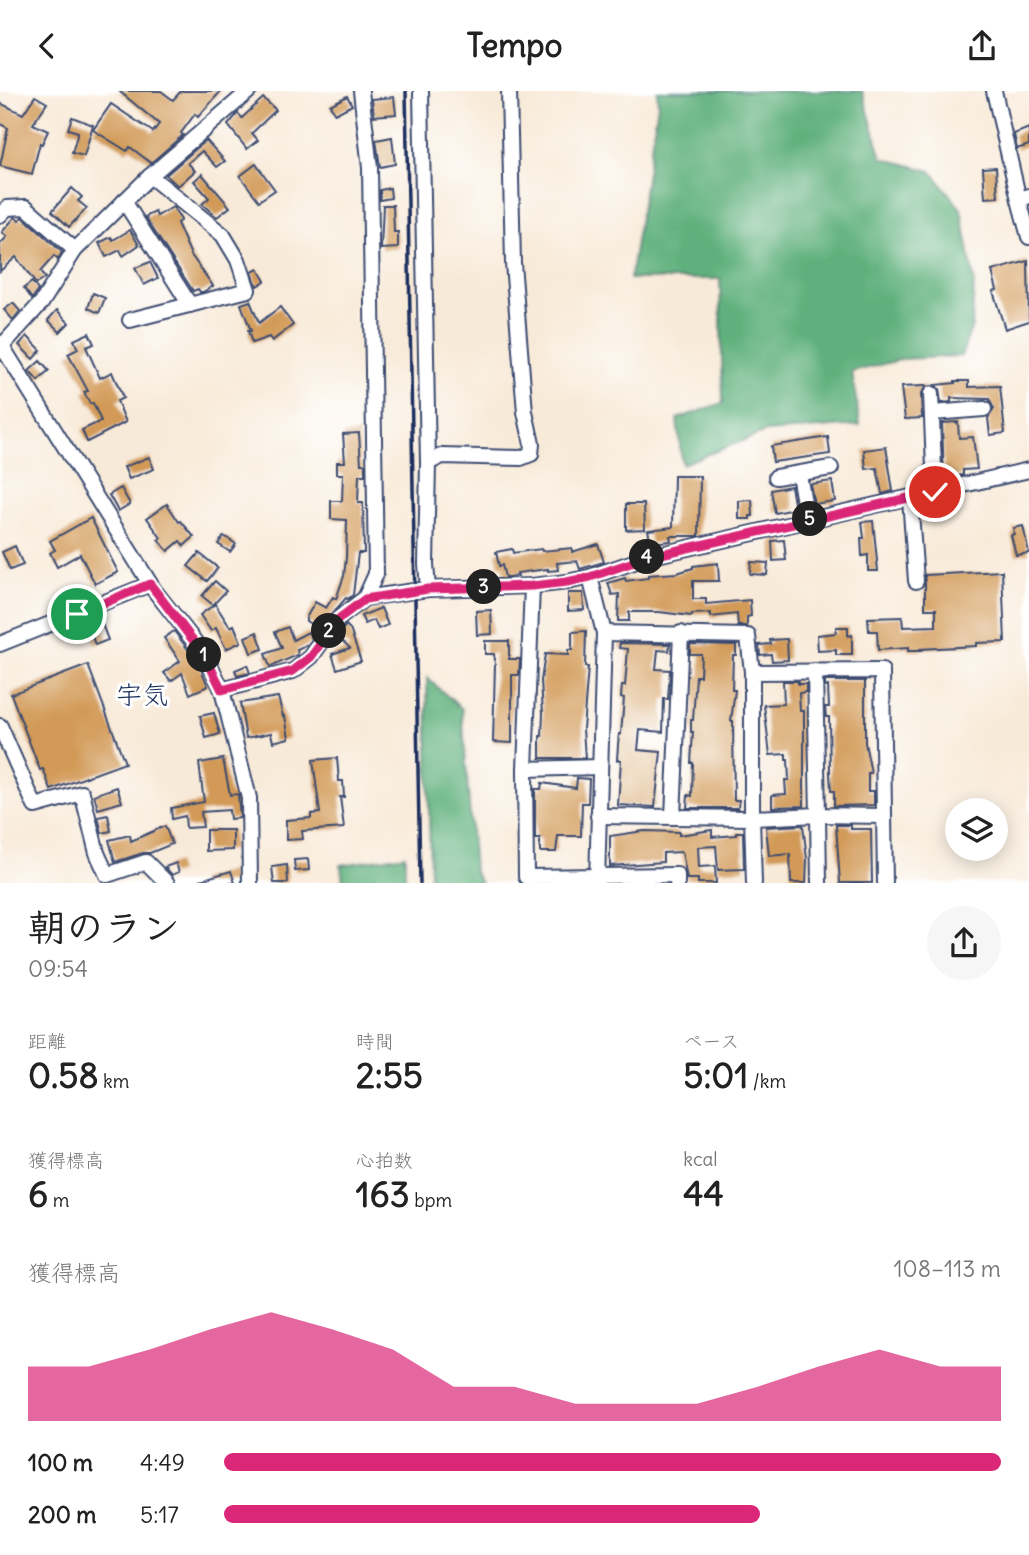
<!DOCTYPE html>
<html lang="ja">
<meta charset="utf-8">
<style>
body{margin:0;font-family:Delius,"Klee One",sans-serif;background:#f6f6f6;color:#222;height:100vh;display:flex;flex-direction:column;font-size:26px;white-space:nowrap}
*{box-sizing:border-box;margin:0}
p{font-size:23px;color:#767676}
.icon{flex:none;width:38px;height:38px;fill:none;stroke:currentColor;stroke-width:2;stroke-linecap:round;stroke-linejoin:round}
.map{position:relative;height:792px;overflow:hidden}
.sheet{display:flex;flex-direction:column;background:#fff;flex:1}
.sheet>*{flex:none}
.buttons{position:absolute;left:945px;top:707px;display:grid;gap:14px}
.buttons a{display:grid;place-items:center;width:63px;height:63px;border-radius:50%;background:#fff;box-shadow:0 4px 18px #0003;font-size:35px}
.pin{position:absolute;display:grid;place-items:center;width:60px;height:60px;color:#fff;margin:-30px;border:4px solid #fff;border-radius:50%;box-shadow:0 2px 7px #0007}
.km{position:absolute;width:35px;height:35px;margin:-18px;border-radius:50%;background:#222;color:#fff;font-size:19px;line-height:35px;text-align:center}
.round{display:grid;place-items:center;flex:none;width:74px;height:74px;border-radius:37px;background:#f6f6f6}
.overview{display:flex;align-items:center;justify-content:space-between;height:119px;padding:0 28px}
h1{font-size:38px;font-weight:700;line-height:52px}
.metrics{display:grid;grid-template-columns:repeat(3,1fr);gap:10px;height:119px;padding:7px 28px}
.metrics div{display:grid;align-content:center}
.metrics b{font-size:35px;font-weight:700}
.metrics small{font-size:19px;font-weight:400}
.metrics p{font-size:19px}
.chart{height:196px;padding:14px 28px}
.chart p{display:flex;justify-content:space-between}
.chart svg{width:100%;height:126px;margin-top:7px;fill:#db2777;opacity:.7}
ul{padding:0 28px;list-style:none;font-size:23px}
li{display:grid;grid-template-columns:112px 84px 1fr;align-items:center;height:52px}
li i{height:18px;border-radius:9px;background:#db2777}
header{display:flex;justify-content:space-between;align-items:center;height:91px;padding:0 28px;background:#fff;font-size:32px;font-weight:700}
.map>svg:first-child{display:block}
</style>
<header><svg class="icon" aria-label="back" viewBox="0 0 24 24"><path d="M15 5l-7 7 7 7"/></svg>Tempo<svg class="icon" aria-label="share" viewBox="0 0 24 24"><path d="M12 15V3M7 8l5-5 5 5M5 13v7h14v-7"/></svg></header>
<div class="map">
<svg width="1029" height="792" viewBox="0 0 1029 792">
<rect width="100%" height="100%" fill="#fff"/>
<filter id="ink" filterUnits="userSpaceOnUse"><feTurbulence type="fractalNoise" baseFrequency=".0143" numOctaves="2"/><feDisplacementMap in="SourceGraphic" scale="14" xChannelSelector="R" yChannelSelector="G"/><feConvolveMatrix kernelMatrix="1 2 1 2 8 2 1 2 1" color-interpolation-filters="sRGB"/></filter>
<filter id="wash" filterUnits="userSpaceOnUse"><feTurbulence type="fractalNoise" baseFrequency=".00686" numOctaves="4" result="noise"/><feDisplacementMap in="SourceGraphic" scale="28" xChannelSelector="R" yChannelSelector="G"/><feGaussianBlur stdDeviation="1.57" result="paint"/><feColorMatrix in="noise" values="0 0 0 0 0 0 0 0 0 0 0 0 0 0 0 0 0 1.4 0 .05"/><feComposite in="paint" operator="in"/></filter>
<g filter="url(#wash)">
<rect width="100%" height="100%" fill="#f8ead8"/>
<g fill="#5eb07c" stroke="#3c706d" stroke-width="2">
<polygon points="657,0 862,0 882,67 931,80 961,118 974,189 972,235 961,265 904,268 852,281 860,334 766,341 682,373 677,328 723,312 720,188 630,188 658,13"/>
<polygon points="427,587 462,618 474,780 481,792 430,792"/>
<polygon points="405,764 405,792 343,792 341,774"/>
</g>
<g id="blocks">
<g fill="#d29a56">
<polygon points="119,0 161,0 173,9 181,0 221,0 198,26 195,23 181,42 183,44 151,72 130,56 127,60 93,39 111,13 153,41 159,33"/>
<polygon points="35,5 47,12 33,33 48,40 42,53 40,52 32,83 0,75 8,37 0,33 0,12 23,23"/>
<polygon points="347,5 352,14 335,23 330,14"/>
<polygon points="394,6 396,23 374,25 372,8"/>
<polygon points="263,7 276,19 252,42 258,49 247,58 228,34 238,22 242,27"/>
<polygon points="72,26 93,34 84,65 72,62 78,41 68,38"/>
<polygon points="1029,37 1029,54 1017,58 1014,43"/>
<polygon points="392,46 395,73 380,76 376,49"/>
<polygon points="206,49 225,70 217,76 202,60 188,72 195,80 178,95 166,84"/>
<polygon points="256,73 275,99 259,110 240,85"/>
<polygon points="996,76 998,106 985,107 983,77"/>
<polygon points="202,83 230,116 217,126 202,113 209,107 194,90"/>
<polygon points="72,97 82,106 78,110 87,117 69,136 52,120"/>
<polygon points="390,97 391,107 380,109 380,99"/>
<polygon points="383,114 393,114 394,141 398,141 398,157 381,158"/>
<polygon points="173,116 181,129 177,132 191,164 213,195 203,201 200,201 198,198 193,200 145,126 155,121 157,125"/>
<polygon points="15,126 19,129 23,126 62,161 58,169 54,165 40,181 45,187 36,193 16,166 0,180 0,153 7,146 2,141"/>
<polygon points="130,139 139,154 123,165 120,159 106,166 99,152 111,146 113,149"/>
<polygon points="1028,170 1029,230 1005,238 993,200 997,199 992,180"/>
<polygon points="150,171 158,187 144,194 135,177"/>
<polygon points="258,178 265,190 257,195 252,181"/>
<polygon points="32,191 38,199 32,208 24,197"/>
<polygon points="93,202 105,207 99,222 88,217"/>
<polygon points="250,210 259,232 280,216 293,234 272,250 269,246 252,252 248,240 251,240 241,213"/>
<polygon points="13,212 20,220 13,229 4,219"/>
<polygon points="57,219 69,232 60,241 48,229"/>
<polygon points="89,242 94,253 86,256 100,287 112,281 123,307 117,310 126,331 87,351 82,339 101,330 93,312 90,313 84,301 88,300 68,263 78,258 74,249"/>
<polygon points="27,245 41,259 33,268 19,254"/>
<polygon points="40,270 49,280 38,290 29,280"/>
<polygon points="955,290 969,290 969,296 1000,295 1005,342 990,344 988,327 994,318 989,308 951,307 951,311 941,312 939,298 935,294 955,292"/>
<polygon points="924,295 926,295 921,303 922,327 905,328 901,296"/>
<polygon points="958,331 959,347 973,346 977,378 963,379 963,384 944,388 942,332"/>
<polygon points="359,342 361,373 365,373 365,384 359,384 358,412 363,412 364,462 358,462 353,504 348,508 346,507 319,538 306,530 306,527 315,511 326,517 333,506 336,508 344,485 346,467 347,429 331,428 331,410 342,410 343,383 337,383 337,371 345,371 343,343"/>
<polygon points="828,346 830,363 773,371 771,355"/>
<polygon points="886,356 893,400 882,403 877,377 866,378 864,359"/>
<polygon points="149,366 154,378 129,388 124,376"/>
<polygon points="674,385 700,385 699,445 670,445 671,450 651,452 648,439 673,436"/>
<polygon points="832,390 835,410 814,413 810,393"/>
<polygon points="791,395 795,418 775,422 771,399"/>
<polygon points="121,397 130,413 118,420 109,404"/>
<polygon points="752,409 753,425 750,425 750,428 739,428 739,410"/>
<polygon points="167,413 179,431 181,430 194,446 184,455 180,450 168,460 158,449 161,447 147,427"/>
<polygon points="626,413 644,413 645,438 626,439"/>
<polygon points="91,427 118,481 95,493 80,463 57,476 50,462 55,459 50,450"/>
<polygon points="873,430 878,480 868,480 868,464 862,465 861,447 864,447 862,431"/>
<polygon points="1023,435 1029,462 1016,464 1011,444 1014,443 1013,437"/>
<polygon points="224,445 236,453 230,461 218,453"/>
<polygon points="784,449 786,469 773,470 772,450"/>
<polygon points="598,453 604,471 580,478 577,470 557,472 558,479 548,480 548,478 517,482 518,485 510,486 505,486 502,474 499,475 496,461 512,458 513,462 541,458 542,460 572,457 572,461"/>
<polygon points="15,455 23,474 10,479 2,461"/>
<polygon points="199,462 218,477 207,490 188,475"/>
<polygon points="751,471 768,472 767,484 750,483"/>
<polygon points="718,472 719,490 693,490 693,508 706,508 706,513 750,509 751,525 747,526 747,535 738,535 737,523 711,526 711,522 692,523 692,525 659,521 629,521 629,530 618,530 619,503 612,504 608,492 625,487 626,490 648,487 648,484 677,482 693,477 693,475"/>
<polygon points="1002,480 1005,551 976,552 976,555 920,558 921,560 908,560 908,557 878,559 877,540 869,540 868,527 902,526 903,536 936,535 936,518 925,518 925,484"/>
<polygon points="215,490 226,500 213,514 202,505"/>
<polygon points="568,502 583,502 584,519 568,520"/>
<polygon points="215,513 230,536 234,534 241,551 226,558 216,537 211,540 200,524"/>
<polygon points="381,517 388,534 378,538 374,529 365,533 361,525"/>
<polygon points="491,519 492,543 477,544 476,520"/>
<polygon points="100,528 108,549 95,554 88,533"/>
<polygon points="346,534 350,538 361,570 337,578 332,563 350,557 337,545"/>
<polygon points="288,536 293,549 308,541 312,548 308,554 297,559 298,564 270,576 265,563 282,557 275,541"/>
<polygon points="836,536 848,536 848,545 852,544 852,564 836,564 836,559 818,560 817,544 836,542"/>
<polygon points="174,540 199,573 208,595 190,603 182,582 171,590 164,582 180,570 164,547"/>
<polygon points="586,540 585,576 588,576 583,638 585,667 540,667 540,645 542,645 543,622 541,590 545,563 568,564 568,559 572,559 572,541"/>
<polygon points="257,541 263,558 251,562 245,546"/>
<polygon points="787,548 788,569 772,570 771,563 760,564 759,554 771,553 770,549"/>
<polygon points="485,550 509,550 509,568 520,568 519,584 512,584 512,652 493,651 495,573 494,563 485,563"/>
<polygon points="620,552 670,553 669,560 658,559 656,578 670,579 668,608 664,608 663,641 640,639 638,659 661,661 655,716 618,714 621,669 617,669 618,654 619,643 621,643 624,607 621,606 622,595 625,595 628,558 619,557"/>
<polygon points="690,553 736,554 736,564 733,564 732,599 735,599 731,630 733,630 734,709 739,709 738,717 687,717 688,704 692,705 693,672 691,672 693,641 691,641 691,629 693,629 696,585 700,585 701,563 690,563"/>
<polygon points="88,574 125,672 51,699 43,678 40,679 11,603"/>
<polygon points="247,574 250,582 237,585 235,579"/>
<polygon points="783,590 798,590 798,593 806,593 806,601 799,602 800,620 804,620 804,715 772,716 772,704 786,703 785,689 789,689 788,669 786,669 786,663 770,664 764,614 784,613"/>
<polygon points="825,590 865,590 865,652 871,682 868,682 868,700 874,700 874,714 834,715 834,700 831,700 830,683 829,626 826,626 825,616 829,616 828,595 825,596"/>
<polygon points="278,606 283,625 285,625 289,647 273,651 271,642 246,647 240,612"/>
<polygon points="214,622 220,643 206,647 200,625"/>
<polygon points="337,667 339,690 343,690 344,706 340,706 344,737 302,740 303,748 286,749 286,729 311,727 311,723 320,722 313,669"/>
<polygon points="223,668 230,704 238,703 240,727 230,728 229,719 201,721 203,736 186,737 185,725 172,728 171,717 204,711 199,672"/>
<polygon points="577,687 589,688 588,712 582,712 581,745 558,745 556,761 540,761 540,748 535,748 535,698 541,698 542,692 576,697"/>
<polygon points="117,696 122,711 98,718 94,704"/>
<polygon points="108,724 111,740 102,742 98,726"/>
<polygon points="803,734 807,768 806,792 791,792 790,763 769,765 766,736"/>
<polygon points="836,734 851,734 851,738 871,738 872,792 840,792"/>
<polygon points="165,735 172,753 150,762 143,762 115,771 109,749 130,744 131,750"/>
<polygon points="206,739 233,739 233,759 206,760"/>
<polygon points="712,739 712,746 736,744 736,741 743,741 744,778 718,779 716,755 698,756 699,776 715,775 716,792 698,792 698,788 687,788 682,761 663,762 663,771 610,775 610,745 644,740 679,741 679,744"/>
<polygon points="308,768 309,779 295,780 294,769"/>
<polygon points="176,772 179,781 172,784 165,776"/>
<polygon points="287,774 288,792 274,792 272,776"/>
<polygon points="231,780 235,792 200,792 200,789"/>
</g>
</g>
</g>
<g filter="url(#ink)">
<use href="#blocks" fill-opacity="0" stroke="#3c4b70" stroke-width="2"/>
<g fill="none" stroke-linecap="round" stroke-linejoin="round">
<g stroke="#3c4b70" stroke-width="18">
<g id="minor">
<polyline points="421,0 428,372 426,473 428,498"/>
<polyline points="994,0 1019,109 1029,105"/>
<polyline points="1019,109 1029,146"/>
<polyline points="124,110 190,214"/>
<polyline points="0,124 7,117 26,116 75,159"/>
<polyline points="130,229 248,199 238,169 223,144 150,85"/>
<polyline points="0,252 154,499 206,565 222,599 249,707 250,792"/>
<polyline points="2,255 42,211 75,159 150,85 249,0"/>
<polyline points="931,303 935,401"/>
<polyline points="932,322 984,318"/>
<polyline points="428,372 442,365 521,367 531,363 532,353 525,321 513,172 509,0"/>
<polyline points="799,383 807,429"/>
<polyline points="776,386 831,377"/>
<polyline points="910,407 916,490"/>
<polyline points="590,486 604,542 597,791"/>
<polyline points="532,495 525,678 526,786 677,784 677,792"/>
<polyline points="365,507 428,498 532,495 567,491 590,486 648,466 1029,379"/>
<polyline points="604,542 748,545 752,581"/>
<polyline points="0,553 150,493"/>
<polyline points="815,580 818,724 884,725"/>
<polyline points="222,599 293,580 311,566 337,529 365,507 376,483 370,77 361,0"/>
<polyline points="0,635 35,715 82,702 97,762 107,784 146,771 167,792"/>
<polyline points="525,678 600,676"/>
<polyline points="598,725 752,727 752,581 882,580 885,792"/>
<polyline points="673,726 681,542"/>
<polyline points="754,792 752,727 818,724 819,792"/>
</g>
</g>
<use href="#minor" stroke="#fff" stroke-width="14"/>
<polyline stroke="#1b2f5e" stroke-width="3.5" points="406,0 420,792"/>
</g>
</g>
<g fill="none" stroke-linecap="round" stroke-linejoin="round" filter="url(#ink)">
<g stroke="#fff" stroke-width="14">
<polyline id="route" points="77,523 150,493 205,565 222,599 293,580 311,566 337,529 365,508 428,498 532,495 567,491 590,486 648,466 935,401"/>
</g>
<use href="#route" stroke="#db2777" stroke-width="9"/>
</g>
<g text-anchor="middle" stroke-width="6" stroke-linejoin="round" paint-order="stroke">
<g font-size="26" fill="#1b2f5e" stroke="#fff">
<text x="142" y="613">宇気</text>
</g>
</g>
</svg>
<div class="buttons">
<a><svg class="icon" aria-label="layers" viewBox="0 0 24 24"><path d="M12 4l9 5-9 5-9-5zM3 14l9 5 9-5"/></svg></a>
</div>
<div class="pin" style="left:77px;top:523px;background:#1e9e55"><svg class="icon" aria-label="arrive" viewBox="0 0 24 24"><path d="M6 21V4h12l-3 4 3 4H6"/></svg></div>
<div class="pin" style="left:935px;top:401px;background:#d93025"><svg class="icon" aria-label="check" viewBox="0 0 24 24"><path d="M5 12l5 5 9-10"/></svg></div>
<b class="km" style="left:204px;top:564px">1</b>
<b class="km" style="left:329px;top:540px">2</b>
<b class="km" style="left:484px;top:496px">3</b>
<b class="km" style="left:647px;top:466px">4</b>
<b class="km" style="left:810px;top:428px">5</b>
</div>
<section class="sheet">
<div class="overview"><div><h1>朝のラン</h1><p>09:54</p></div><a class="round"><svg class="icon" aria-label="share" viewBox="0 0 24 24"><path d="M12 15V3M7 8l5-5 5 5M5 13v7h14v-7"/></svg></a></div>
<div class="metrics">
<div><p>距離</p><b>0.58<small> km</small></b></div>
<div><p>時間</p><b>2:55</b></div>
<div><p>ペース</p><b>5:01<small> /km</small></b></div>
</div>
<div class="metrics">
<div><p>獲得標高</p><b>6<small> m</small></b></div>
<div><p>心拍数</p><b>163<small> bpm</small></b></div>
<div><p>kcal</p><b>44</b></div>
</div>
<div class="chart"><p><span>獲得標高</span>108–113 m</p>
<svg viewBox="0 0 160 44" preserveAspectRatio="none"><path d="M0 44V25L10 25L20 19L30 12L40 6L50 12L60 19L70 32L80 32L90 38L100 38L110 38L120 32L130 25L140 19L150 25L160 25V44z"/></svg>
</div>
<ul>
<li><b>100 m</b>4:49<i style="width:100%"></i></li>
<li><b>200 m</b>5:17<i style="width:69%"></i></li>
</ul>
</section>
